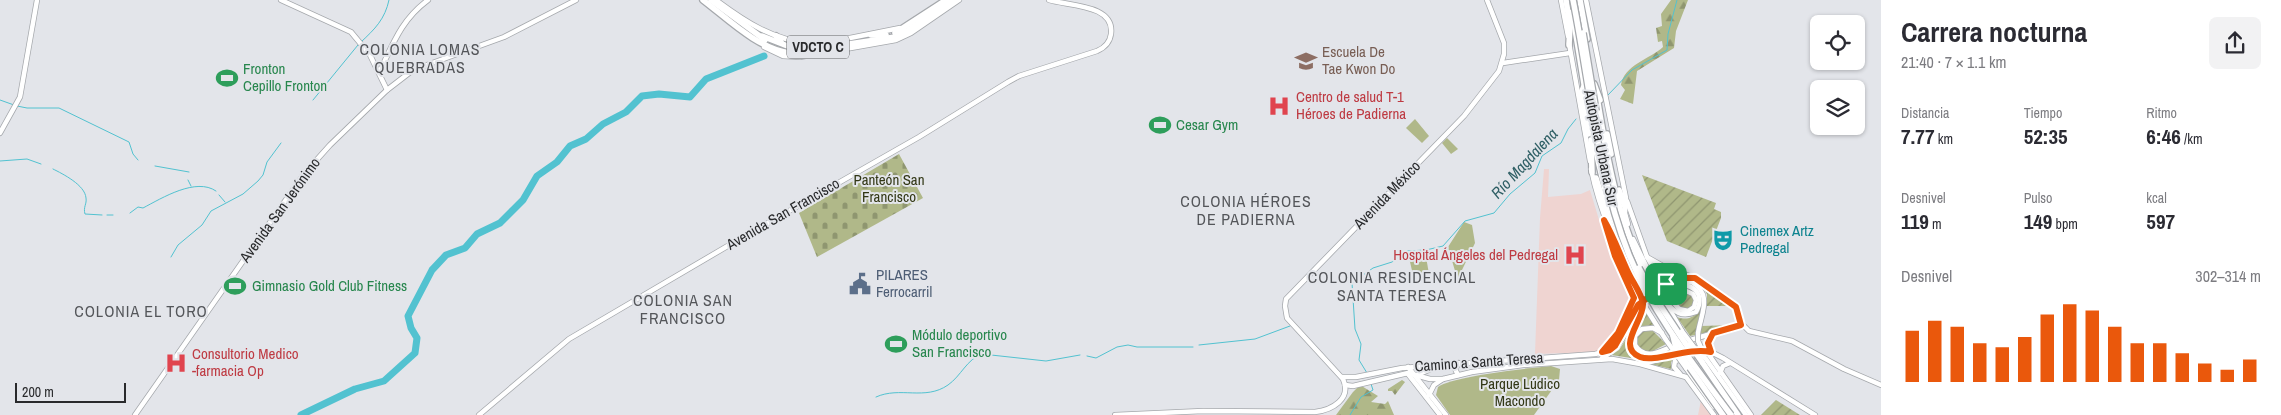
<!DOCTYPE html>
<html lang="es">
<meta charset="utf-8">
<style>
body{margin:0;font-family:"Archivo Narrow",sans-serif;background:#f2f2f3;color:#2b2b33;height:100vh;display:flex;flex-direction:column;font-size:19px;white-space:nowrap}
*{box-sizing:border-box;margin:0}
p{font-size:16px;color:#7c7c81}
.icon{flex:none;width:28px;height:28px;fill:none;stroke:currentColor;stroke-width:2;stroke-linecap:round;stroke-linejoin:round}
.map{position:relative;flex:1;overflow:hidden}
.drawer{display:flex;flex-direction:column;background:#fff;width:400px}
.drawer>*{flex:none}
.fabs{position:absolute;left:1810px;top:15px;display:grid;gap:10px}
.fabs a{display:grid;place-items:center;width:55px;height:55px;border-radius:8px;background:#fff;box-shadow:0 1px 4px #0004;font-size:25px}
.scale{position:absolute;left:15px;bottom:12px;width:111px;box-sizing:border-box;padding-left:5px;border:2px solid #292a2c;border-top:0;font-size:14px;line-height:18px;white-space:nowrap;color:#292a2c;-webkit-text-stroke:4px #e3e5ea;paint-order:stroke}
.pin{position:absolute;display:grid;place-items:center;width:42px;height:42px;color:#fff;margin:-21px;border-radius:10px;box-shadow:0 2px 8px #0006}
.round{display:grid;place-items:center;flex:none;width:52px;height:52px;border-radius:8px;background:#f2f2f3}
.overview{display:flex;align-items:center;justify-content:space-between;height:85px;padding:0 20px}
h1{font-size:28px;font-weight:700;line-height:38px}
.metrics{display:grid;grid-template-columns:repeat(3,1fr);gap:8px;height:85px;padding:5px 20px}
.metrics div{display:grid;align-content:center}
.metrics b{font-size:21px;font-weight:700}
.metrics small{font-size:14px;font-weight:400}
.metrics p{font-size:14px}
.chart{height:140px;padding:10px 20px}
.chart p{display:flex;justify-content:space-between}
.chart svg{width:100%;height:90px;margin-top:5px;stroke:#ea580c;stroke-width:6}
main{display:flex;flex:1;min-height:0}
.map>svg:first-child{display:block}
</style>
<main>
<div class="map">
<svg width="1881" height="415" viewBox="0 0 1881 415">
<defs>
<pattern id="grass-tufts" width="24" height="20" patternUnits="userSpaceOnUse" patternTransform="scale(1.25)"><rect width="24" height="20" fill="#b0b889"/><path d="M3 7l-1-3M5 7V3M7 7l1-3M15 17l-1-3M17 17v-4M19 17l1-3" fill="none" stroke="#8f9670"/></pattern>
<pattern id="forest-firs" width="22" height="20" patternUnits="userSpaceOnUse" patternTransform="scale(1.25)"><rect width="22" height="20" fill="#b0b889"/><path d="M5 1l3.5 6h-7zM16 11l3.5 6h-7z" fill="#8f9670"/></pattern>
<pattern id="cemetery-stones" width="16" height="16" patternUnits="userSpaceOnUse" patternTransform="scale(1.25)"><rect width="16" height="16" fill="#b0b889"/><path d="M2 7V4a2 2 0 0 1 4 0v3zM10 15v-3a2 2 0 0 1 4 0v3z" fill="#8f9670"/></pattern>
<pattern id="garden-furrows" width="10" height="10" patternUnits="userSpaceOnUse" patternTransform="scale(1.25)"><rect width="10" height="10" fill="#b0b889"/><path d="M-1 1l2-2M0 10L10 0M9 11l2-2" fill="none" stroke="#8f9670"/></pattern>
</defs>
<rect width="100%" height="100%" fill="#e3e5ea"/>
<g fill="#efd4d1">
<polygon points="1544,169 1549,169 1548,197 1581,194 1590,190 1606,243 1631,296 1612,337 1601,352 1535,354 1540,218"/>
<polygon points="1701,400 1712,415 1698,415"/>
</g>
<polygon fill="url(#grass-tufts)" points="1447,138 1458,149 1451,154 1442,143"/>
<g fill="url(#forest-firs)">
<path d="M1671 0H1688L1676 31 1674 48 1637 71 1633 104 1620 99 1625 90 1621 85C1624 65 1650 59 1663 47L1662 41 1658 42 1656 28 1662 26 1661 14Z"/>
<polygon points="1402,380 1405,382 1395,395 1392,391 1388,391 1388,389"/>
<polygon points="1360,385 1378,396 1371,402 1385,404 1388,401 1394,415 1336,415 1353,392"/>
</g>
<polygon fill="url(#cemetery-stones)" points="899,154 923,198 817,257 799,213"/>
<g fill="#b0b889">
<polygon points="1415,119 1429,136 1422,143 1406,128"/>
<polygon points="1464,222 1472,225 1475,243 1462,270 1462,281 1458,281 1448,247"/>
<polygon points="1425,251 1429,274 1413,275 1408,253"/>
<path d="M1551 366 1560 369 1559 380 1534 415H1450L1436 395 1438 387C1452 376 1530 368 1551 366Z"/>
</g>
<g fill="url(#garden-furrows)">
<polygon points="1642,175 1716,203 1714,209 1721,212 1721,218 1706,257 1667,241"/>
<polygon points="1652,263 1680,276 1664,283"/>
<polygon points="1702,286 1728,306 1707,306 1707,294"/>
<path d="M1681 290 1690 293 1694 301C1687 320 1675 301 1669 292Z"/>
<path d="M1701 309 1695 335 1690 336 1677 317C1687 321 1695 317 1701 309Z"/>
<polygon points="1645,310 1655,325 1644,326 1637,330"/>
<polygon points="1733,325 1700,334 1701,326"/>
<polygon points="1652,330 1666,344 1651,352 1644,352 1637,344 1637,337 1641,331"/>
<path d="M1628 336C1626 346 1629 354 1638 359L1611 355 1619 350Z"/>
<polygon points="1676,357 1671,362 1671,369 1650,364"/>
<polygon points="1776,400 1800,415 1761,415"/>
</g>
<g fill="none" stroke-linecap="round" stroke-linejoin="round">
<g stroke="#52c2d0" stroke-width="1">
<path d="M361 42C375 29 385 19 389 0"/>
<polyline points="1608,95 1632,70 1667,50 1668,34 1677,0"/>
<polyline points="0,100 14,105"/>
<polyline points="313,100 358,45"/>
<polyline points="17,106 27,108 59,108 129,142 133,154 138,160"/>
<polyline points="0,161 27,159 41,164"/>
<polyline points="155,166 189,172"/>
<path d="M53 169C63 174 85 185 86 198 87 204 83 207 85 214L102 215"/>
<polyline points="188,180 191,186"/>
<polyline points="219,195 225,202"/>
<path d="M130 213 138 207 143 208C162 198 196 177 216 191"/>
<polyline points="107,215 113,215"/>
<polyline points="171,257 178,245 202,225 211,211 243,194 258,181 263,175 267,162 281,143"/>
<polyline points="1199,345 1255,339 1290,326"/>
<polyline points="1087,356 1096,358 1117,347 1128,345 1137,347 1193,347"/>
<polyline points="1367,373 1359,360 1361,344 1355,329 1352,283 1373,268 1392,262 1407,251 1426,250 1443,246 1465,221 1494,213 1510,194 1535,173 1542,156 1561,143 1568,129 1576,119"/>
<path d="M876 397C900 386 925 401 948 385 961 376 967 359 982 354L1046 361 1080 355"/>
<polyline points="1350,415 1361,397 1373,390 1371,384"/>
</g>
<polyline stroke="#52c2d0" stroke-width="7" points="301,415 355,389 384,381 415,353 417,338 411,328 408,316 432,270 446,255 465,248 477,234 500,223 523,200 537,176 557,162 570,146 586,139 603,124 626,112 642,96 659,94 690,97 706,79 764,56"/>
<g stroke="#a5a8ac" stroke-width="6">
<g id="secondary">
<polyline points="281,0 351,32 370,55 387,90"/>
<path d="M716 0C744 21 774 41 810 43"/>
<polyline points="1561,0 1568,36"/>
<polyline points="1586,0 1626,198 1625,213 1628,224"/>
<polyline points="825,43 900,28"/>
<polyline points="1569,43 1590,161"/>
<polyline points="764,47 783,56 800,57 896,40 911,33 959,0"/>
<polyline points="1503,63 1570,53"/>
<path d="M379 73C393 44 401 20 428 0"/>
<polyline points="0,133 20,97 37,0"/>
<path d="M1591 169C1600 213 1618 251 1637 291"/>
<polyline points="1627,201 1647,257 1660,280"/>
<polyline points="1633,239 1654,282"/>
<polyline points="1647,257 1663,266 1695,278 1736,307 1739,321 1749,331 1792,341 1844,369 1881,385"/>
<path d="M1672 283 1692 282C1713 295 1701 314 1698 333"/>
<polyline points="1662,296 1682,331"/>
<polyline points="1669,297 1679,309 1688,311 1694,307 1696,300 1693,294 1677,287"/>
<polyline points="1647,310 1666,340"/>
<path d="M1642 315C1639 322 1633 328 1631 336 1621 367 1662 356 1677 353"/>
<path d="M1662 333 1653 328 1642 329 1635 336V345C1645 361 1660 351 1673 346"/>
<polyline points="1687,341 1741,325"/>
<polyline points="1699,350 1711,352 1723,358 1815,415"/>
<polyline points="1603,351 1618,333 1634,297 1615,256 1607,229"/>
<polyline points="1711,352 1708,343 1713,333"/>
<polyline points="1706,354 1709,355 1751,415"/>
<path d="M1602 358C1623 348 1626 327 1639 310 1645 300 1664 290 1675 287 1693 281 1706 295 1696 312 1681 318 1675 312 1665 302"/>
<polyline points="1706,359 1746,415"/>
<polyline points="1642,364 1658,360"/>
<polyline points="1408,367 1446,415"/>
<polyline points="1686,368 1714,407"/>
<polyline points="1720,373 1723,366 1730,363"/>
<polyline points="1408,374 1440,415"/>
<polyline points="1680,374 1674,367 1675,361 1698,355"/>
<polyline points="1417,375 1438,366"/>
<polyline points="1458,375 1455,369 1459,363"/>
<path d="M1342 377H1356L1402 368 1595 354C1623 349 1622 327 1637 307 1647 293 1677 276 1695 278"/>
<polyline points="1345,385 1353,386 1408,373 1430,379 1443,379 1472,372 1523,365 1612,359 1640,364 1686,377 1714,415"/>
<polyline points="1429,395 1434,385 1443,379"/>
<polyline points="135,415 304,174 330,145 387,90 413,70 504,37 576,0"/>
<path d="M479 415 569 339 731 244 919 137 1008 82 1019 76 1097 51C1104 48 1110 42 1111 34 1115 4 1068 6 1049 0"/>
<path d="M1115 415 1203 411 1315 412C1332 410 1352 399 1343 379L1287 318 1285 306 1286 299 1464 116 1499 71 1504 54V43L1487 0"/>
</g>
</g>
<g stroke="#a5a8ac" stroke-width="8">
<g id="highway">
<path d="M703 0C728 19 758 49 790 53L895 37 907 31 953 0"/>
<polyline points="711,0 765,40"/>
<polyline points="1566,0 1570,26 1569,45"/>
<polyline points="1580,0 1587,39"/>
<path d="M1572 12C1587 95 1595 180 1628 258"/>
<polyline points="895,33 946,0"/>
<polyline points="871,35 886,35"/>
<polyline points="762,36 790,47 828,43"/>
<polyline points="776,36 781,42"/>
<polyline points="836,52 846,48"/>
<polyline points="1594,84 1600,100"/>
<polyline points="1584,86 1581,93 1588,134"/>
<path d="M1597 97C1607 159 1618 220 1646 276"/>
<polyline points="1607,134 1611,154"/>
<polyline points="1591,140 1592,172"/>
<polyline points="1596,178 1614,237"/>
<polyline points="1619,190 1625,207"/>
<polyline points="1702,362 1738,415"/>
</g>
</g>
<use href="#secondary" stroke="#fff" stroke-width="4.5"/>
<use href="#highway" stroke="#fff" stroke-width="5.5"/>
<g stroke="#a5a8ac" stroke-width="6" stroke-linecap="butt">
<g id="secondary-bridge">
<polyline points="1660,280 1669,297"/>
<polyline points="1654,282 1662,296"/>
<polyline points="1637,291 1647,310"/>
<polyline points="1642,315 1643,303"/>
<polyline points="1682,331 1697,351 1706,359"/>
<polyline points="1698,333 1698,341 1704,354"/>
<polyline points="1666,340 1686,368"/>
</g>
</g>
<g stroke="#a5a8ac" stroke-width="8" stroke-linecap="butt">
<g id="highway-bridge">
<path d="M1573 0C1590 85 1597 174 1629 255 1653 314 1694 365 1731 415"/>
<polyline points="1583,33 1596,111"/>
<polyline points="1639,268 1656,299 1691,352"/>
<polyline points="1673,336 1676,348 1723,415"/>
<polyline points="1690,345 1702,362"/>
</g>
</g>
<use href="#secondary-bridge" stroke="#fff" stroke-width="4.5"/>
<use href="#highway-bridge" stroke="#fff" stroke-width="5.5"/>
</g>
<g fill="none" stroke-linecap="round" stroke-linejoin="round">
<g stroke="#fff" stroke-width="10">
<path id="route" d="M1666 284 1638 305 1615 346 1610 350 1602 352 1618 333 1634 298 1615 256 1604 220C1614 237 1620 255 1628 272 1632 281 1641 293 1643 303 1645 319 1615 347 1640 357 1656 363 1687 347 1711 352L1708 343 1713 333 1741 325 1736 307 1695 278H1680L1666 284"/>
</g>
<use href="#route" stroke="#ea580c" stroke-width="6"/>
</g>
<defs>
<g id="university-bare" transform="scale(1.725)"><path d="M0-5L7-2L0 1L-7-2ZM-4 1L0 2.5L4 1V4Q0 6-4 4Z" fill="#8d6e63" stroke="#e3e5ea" stroke-width="2.5" paint-order="stroke"/></g>
<g id="stadium-bare" transform="scale(1.725)"><path d="M0-5a6.5 5 0 1 0 0 10a6.5 5 0 1 0 0-10ZM-3.5-1.8h7v3.6h-7Z" fill="#2e9e5b" stroke="#e3e5ea" stroke-width="2.5" paint-order="stroke"/></g>
<g id="hospital-bare" transform="scale(1.725)"><path d="M-5-5h3v3.5h4V-5h3V5h-3V1.5h-4V5h-3Z" fill="#e0444e" stroke="#e3e5ea" stroke-width="2.5" paint-order="stroke"/></g>
<g id="theatre-bare" transform="scale(1.725)"><path d="M-5-5.5Q0-4 5-5.5V0Q5 5 0 6Q-5 5-5 0ZM-3.3-2.5H-1v1.5H-3.3ZM1-2.5H3.3v1.5H1ZM-2.8 1Q0 5.5 2.8 1Z" fill="#0f9aa8" stroke="#e3e5ea" stroke-width="2.5" paint-order="stroke"/></g>
<g id="civic-bare" transform="scale(1.725)"><path d="M-.6-6.5H3V-4.5H.6V-3L4-1V1h2V6H-6V1h2V-1L-.6-3ZM-1.2 2.5V6h2.4V2.5Z" fill="#5c6f8a" stroke="#e3e5ea" stroke-width="2.5" paint-order="stroke"/></g>
</defs>
<g fill-rule="evenodd">
<use href="#university-bare" x="1306" y="61"/>
<use href="#stadium-bare" x="227" y="78"/>
<use href="#hospital-bare" x="1279" y="106"/>
<use href="#stadium-bare" x="1160" y="125"/>
<use href="#theatre-bare" x="1723" y="240"/>
<use href="#hospital-bare" x="1575" y="255"/>
<use href="#civic-bare" x="860" y="284"/>
<use href="#stadium-bare" x="235" y="286"/>
<use href="#stadium-bare" x="896" y="344"/>
<use href="#hospital-bare" x="176" y="363"/>
</g>
<g text-anchor="middle" stroke-width="4" stroke-linejoin="round" paint-order="stroke">
<rect fill="#e3e5ea" stroke="#616265" stroke-width="1" x="787" y="35.5" width="62" height="23" rx="4"/>
<g font-size="14" font-weight="bold" fill="#292a2c">
<text x="818" y="52">VDCTO C</text>
</g>
<g font-size="15" fill="#785e54" stroke="#e3e5ea" text-anchor="start">
<text x="1322" y="57">Escuela De<tspan x="1322" dy="17">Tae Kwon Do</tspan></text>
</g>
<g font-size="15" fill="#27864d" stroke="#e3e5ea" text-anchor="start">
<text x="243" y="74">Fronton<tspan x="243" dy="17">Cepillo Fronton</tspan></text>
<text x="1176" y="130">Cesar Gym</text>
<text x="252" y="291">Gimnasio Gold Club Fitness</text>
<text x="912" y="340">Módulo deportivo<tspan x="912" dy="17">San Francisco</tspan></text>
</g>
<g font-size="15" fill="#be3a42" stroke="#e3e5ea" text-anchor="start">
<text x="1296" y="102">Centro de salud T-1<tspan x="1296" dy="17">Héroes de Padierna</tspan></text>
<text x="1558" y="260" text-anchor="end">Hospital Ángeles del Pedregal</text>
<text x="192" y="359">Consultorio Medico<tspan x="192" dy="17">-farmacia Op</tspan></text>
</g>
<g font-size="15" fill="#292a2c" stroke="#e3e5ea">
<text transform="translate(1601 148) rotate(78)" y="5">Autopista Urbana Sur</text>
<text transform="translate(1387 195) rotate(-46)" y="5">Avenida México</text>
<text transform="translate(280 210) rotate(-54)" y="5">Avenida San Jerónimo</text>
<text transform="translate(783 214) rotate(-30)" y="5">Avenida San Francisco</text>
<text transform="translate(1479 362) rotate(-4)" y="5">Camino a Santa Teresa</text>
</g>
<g font-size="15" fill="#323715" stroke="#e3e5ea">
<text x="889" y="185">Panteón San<tspan x="889" dy="17">Francisco</tspan></text>
<text x="1520" y="389">Parque Lúdico<tspan x="1520" dy="17">Macondo</tspan></text>
</g>
<g font-size="15" fill="#0d838f" stroke="#e3e5ea" text-anchor="start">
<text x="1740" y="236">Cinemex Artz<tspan x="1740" dy="17">Pedregal</tspan></text>
</g>
<g font-size="15" fill="#4e5e75" stroke="#e3e5ea" text-anchor="start">
<text x="876" y="280">PILARES<tspan x="876" dy="17">Ferrocarril</tspan></text>
</g>
<g font-size="16" letter-spacing="1" fill="#54565a" stroke="#e3e5ea">
<text x="420" y="55">COLONIA LOMAS<tspan x="420" dy="18">QUEBRADAS</tspan></text>
<text x="1246" y="207">COLONIA HÉROES<tspan x="1246" dy="18">DE PADIERNA</tspan></text>
<text x="1392" y="283">COLONIA RESIDENCIAL<tspan x="1392" dy="18">SANTA TERESA</tspan></text>
<text x="683" y="306">COLONIA SAN<tspan x="683" dy="18">FRANCISCO</tspan></text>
<text x="141" y="317">COLONIA EL TORO</text>
</g>
<g font-size="16" font-style="italic" fill="#2f5f65" stroke="#e3e5ea">
<text transform="translate(1524 163) rotate(-47)" y="6">Río Magdalena</text>
</g>
</g>
</svg>
<div class="fabs">
<a><svg class="icon" aria-label="locate" viewBox="0 0 24 24"><circle cx="12" cy="12" r="6"/><path d="M12 2v4M12 18v4M2 12h4M18 12h4"/></svg></a>
<a><svg class="icon" aria-label="layers" viewBox="0 0 24 24"><path d="M12 4l9 5-9 5-9-5zM3 14l9 5 9-5"/></svg></a>
</div>
<div class="scale">200 m</div>
<div class="pin" style="left:1666px;top:284px;background:#1e9e55"><svg class="icon" aria-label="arrive" viewBox="0 0 24 24"><path d="M6 21V4h12l-3 4 3 4H6"/></svg></div>
</div>
<section class="drawer">
<div class="overview"><div><h1>Carrera nocturna</h1><p>21:40 · 7 × 1.1 km</p></div><a class="round"><svg class="icon" aria-label="share" viewBox="0 0 24 24"><path d="M12 15V3M7 8l5-5 5 5M5 13v7h14v-7"/></svg></a></div>
<div class="metrics">
<div><p>Distancia</p><b>7.77<small> km</small></b></div>
<div><p>Tiempo</p><b>52:35</b></div>
<div><p>Ritmo</p><b>6:46<small> /km</small></b></div>
</div>
<div class="metrics">
<div><p>Desnivel</p><b>119<small> m</small></b></div>
<div><p>Pulso</p><b>149<small> bpm</small></b></div>
<div><p>kcal</p><b>597</b></div>
</div>
<div class="chart"><p><span>Desnivel</span>302–314 m</p>
<svg viewBox="0 0 160 44" preserveAspectRatio="none"><path d="M5 44V19M15 44V14M25 44V17M35 44V25M45 44V27M55 44V22M65 44V11M75 44V6M85 44V9M95 44V17M105 44V25M115 44V25M125 44V30M135 44V35M145 44V38M155 44V33"/></svg>
</div>
</section>
</main>
